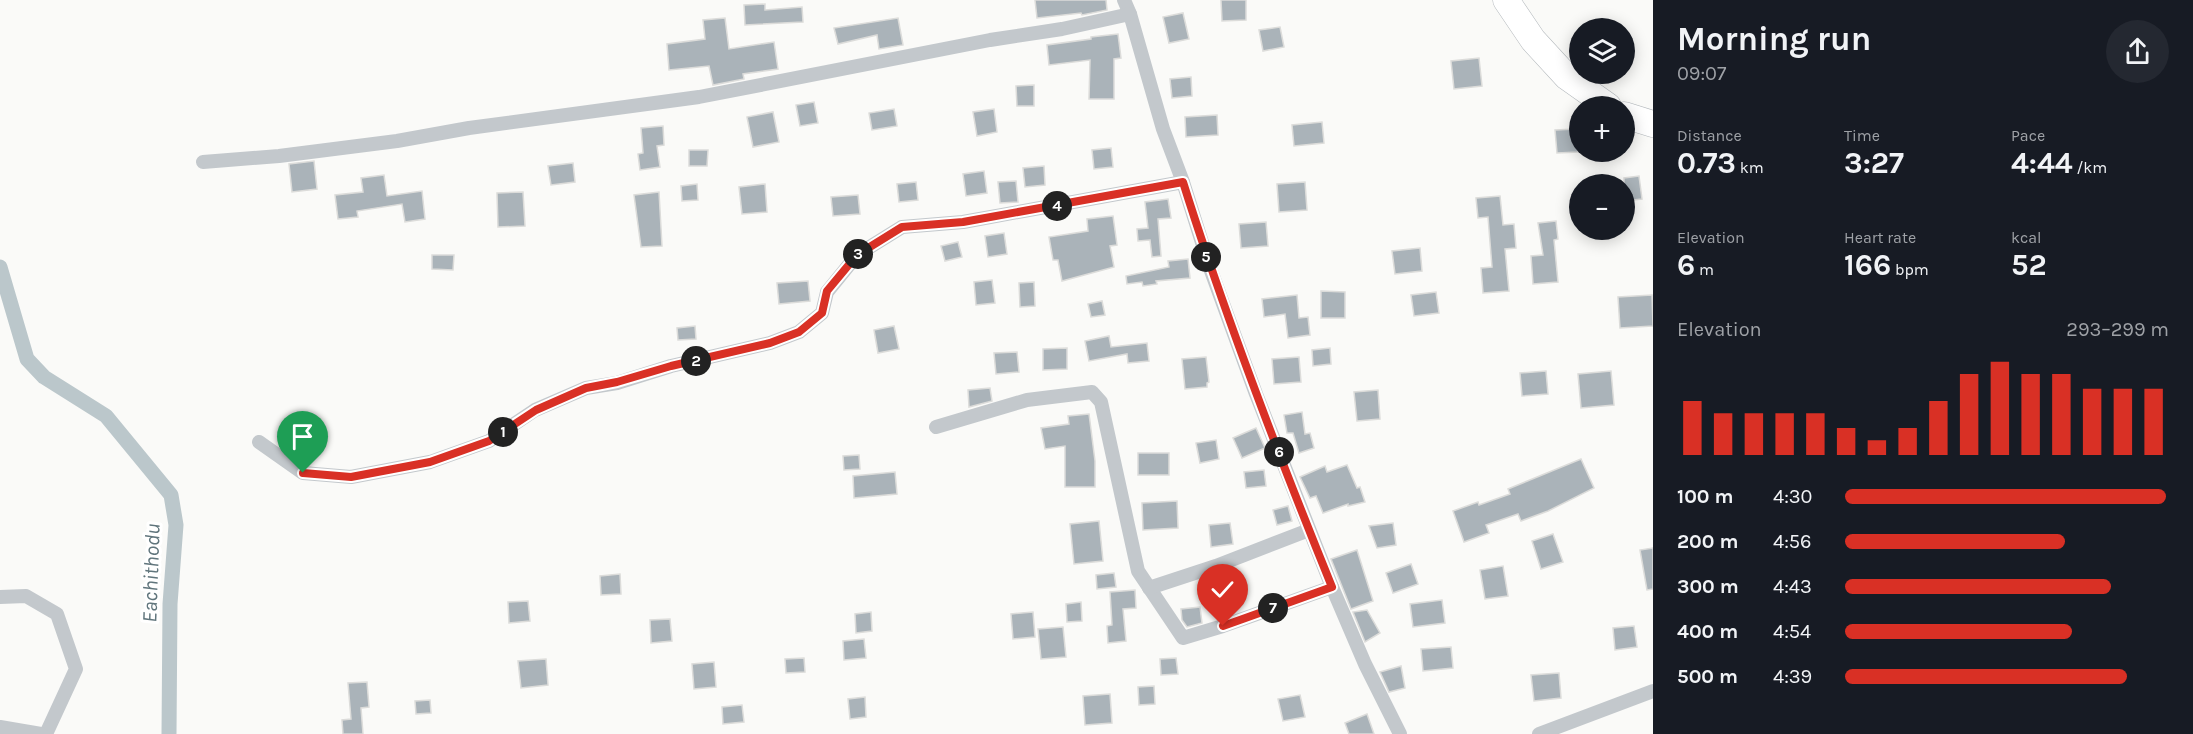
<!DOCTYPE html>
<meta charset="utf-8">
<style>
body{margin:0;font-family:Karla,sans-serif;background:#242831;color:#f1f3f6;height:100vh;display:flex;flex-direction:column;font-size:22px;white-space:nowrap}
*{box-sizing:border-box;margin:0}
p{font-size:20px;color:#9ea1a6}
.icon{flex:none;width:33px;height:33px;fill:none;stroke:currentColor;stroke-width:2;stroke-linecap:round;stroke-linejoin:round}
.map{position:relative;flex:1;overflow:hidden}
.sheet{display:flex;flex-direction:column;background:#171b24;width:540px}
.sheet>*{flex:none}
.fabs{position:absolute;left:1569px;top:18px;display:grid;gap:12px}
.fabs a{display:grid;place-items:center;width:66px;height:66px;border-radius:50%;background:#171b24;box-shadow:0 3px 15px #0003;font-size:30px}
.pin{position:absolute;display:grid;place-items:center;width:51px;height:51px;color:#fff;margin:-62px -26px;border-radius:50% 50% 50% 0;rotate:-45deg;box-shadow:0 0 6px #0007}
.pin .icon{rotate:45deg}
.km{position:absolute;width:30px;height:30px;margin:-15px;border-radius:50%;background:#222;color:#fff;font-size:16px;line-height:30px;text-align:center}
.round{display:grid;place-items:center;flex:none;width:63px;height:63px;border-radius:32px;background:#242831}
.summary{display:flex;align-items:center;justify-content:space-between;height:102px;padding:0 24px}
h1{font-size:33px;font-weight:700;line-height:45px}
.metrics{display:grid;grid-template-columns:repeat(3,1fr);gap:9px;height:102px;padding:6px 24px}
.metrics div{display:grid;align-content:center}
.metrics b{font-size:30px;font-weight:700}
.metrics small{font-size:16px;font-weight:400}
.metrics p{font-size:16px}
.chart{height:168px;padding:12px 24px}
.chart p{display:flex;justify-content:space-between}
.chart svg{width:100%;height:108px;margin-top:6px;stroke:#d93025;stroke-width:6}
ul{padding:0 24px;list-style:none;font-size:20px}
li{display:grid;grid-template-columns:96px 72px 1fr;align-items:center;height:45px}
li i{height:15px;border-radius:8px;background:#d93025}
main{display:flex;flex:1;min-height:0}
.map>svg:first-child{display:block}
</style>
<main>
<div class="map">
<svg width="1653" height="734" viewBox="0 0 1653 734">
<rect width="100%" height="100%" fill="#fafaf8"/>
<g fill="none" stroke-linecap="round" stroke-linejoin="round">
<polyline stroke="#bbc7cb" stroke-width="15" points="0,267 27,359 44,377 106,416 171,495 176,525 170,604 169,734"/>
</g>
<g fill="#aab3b9" stroke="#dcdcda" stroke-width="1.5">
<polygon points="1035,0 1106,0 1107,10 1082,15 1081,13 1037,18"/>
<polygon points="1221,0 1246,0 1246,20 1222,21"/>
<polygon points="765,4 765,10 802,7 803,22 745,25 744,5"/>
<polygon points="1183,13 1189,39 1169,43 1163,17"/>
<polygon points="725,18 729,49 774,42 778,69 743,74 744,79 713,85 709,66 669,70 667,44 705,39 703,20"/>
<polygon points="898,18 903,45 879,49 877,35 838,44 834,28"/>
<polygon points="1280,27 1284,47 1263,51 1259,30"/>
<polygon points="1118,34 1121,58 1114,59 1114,99 1089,99 1090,60 1049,65 1047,45 1091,39 1091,37"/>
<polygon points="1479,58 1482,86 1454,89 1451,61"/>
<polygon points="1191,77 1192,96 1172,98 1170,79"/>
<polygon points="1034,85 1034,106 1017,106 1016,86"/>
<polygon points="814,102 818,123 800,126 796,105"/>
<polygon points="894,109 897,126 872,130 869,113"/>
<polygon points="994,109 997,132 977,136 973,112"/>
<polygon points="773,112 779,142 753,147 747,117"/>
<polygon points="1217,115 1218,135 1186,137 1185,117"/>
<polygon points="1322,122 1324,143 1294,146 1292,125"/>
<polygon points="663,126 664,145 657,146 660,167 640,170 638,154 643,153 641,128"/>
<polygon points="1577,129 1578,152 1557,153 1555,130"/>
<polygon points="1111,148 1113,167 1094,169 1092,150"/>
<polygon points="689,150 708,150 707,166 689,166"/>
<polygon points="314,161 317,189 292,192 289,164"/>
<polygon points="573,163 575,182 551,185 548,166"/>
<polygon points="1044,166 1045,185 1025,187 1023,168"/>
<polygon points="984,171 987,193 966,196 963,174"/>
<polygon points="384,175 387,196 422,191 425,219 405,222 402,204 357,211 358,217 338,219 335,195 363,192 361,178"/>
<polygon points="1639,176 1642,199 1624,201 1624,178"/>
<polygon points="1016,181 1018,202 1000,203 998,182"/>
<polygon points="916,182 918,200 899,202 897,184"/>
<polygon points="1305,182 1307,210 1279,212 1277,184"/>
<polygon points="697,184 698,200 682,201 681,186"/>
<polygon points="765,184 767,212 742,214 739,187"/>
<polygon points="523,192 525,226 498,227 497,193"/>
<polygon points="659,192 662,246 641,247 634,195"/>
<polygon points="858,195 860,214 833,216 831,197"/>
<polygon points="1500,196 1503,225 1514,224 1516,248 1505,249 1509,291 1483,293 1481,268 1492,267 1488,217 1478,218 1476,198"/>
<polygon points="1168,199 1171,218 1158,219 1161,256 1152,257 1150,240 1138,241 1137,229 1148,228 1145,202"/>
<polygon points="1113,216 1117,245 1110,246 1114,267 1062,281 1058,260 1053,260 1049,237 1088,231 1087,219"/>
<polygon points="1556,221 1558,239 1554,240 1558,282 1533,284 1531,256 1543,255 1538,223"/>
<polygon points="1266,222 1268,246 1241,248 1239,224"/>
<polygon points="1004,233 1007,254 988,257 985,236"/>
<polygon points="958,242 962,257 945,261 941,246"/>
<polygon points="1420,248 1422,271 1395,274 1392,251"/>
<polygon points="432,255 454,255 453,270 432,269"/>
<polygon points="1188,259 1190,278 1156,281 1157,284 1143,286 1142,282 1127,284 1126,276 1169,267 1168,261"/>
<polygon points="992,280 995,303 976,305 974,282"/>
<polygon points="808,281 810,301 779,304 777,283"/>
<polygon points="1034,282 1035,306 1020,307 1019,283"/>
<polygon points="1321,291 1345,292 1345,318 1321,318"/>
<polygon points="1436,292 1439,313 1414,316 1411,295"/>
<polygon points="1297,295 1299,318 1308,317 1310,335 1288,338 1285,314 1264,317 1262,299"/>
<polygon points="1652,295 1653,326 1620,328 1618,297"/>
<polygon points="1102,301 1105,315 1091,317 1088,304"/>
<polygon points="695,326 696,339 678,340 677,328"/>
<polygon points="894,326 899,349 878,353 874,330"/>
<polygon points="1109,336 1111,347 1147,343 1149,361 1128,363 1127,354 1089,361 1085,341"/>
<polygon points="1067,348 1067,369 1043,370 1043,349"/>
<polygon points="1330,348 1331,364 1313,366 1312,350"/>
<polygon points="1017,352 1019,372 996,374 994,353"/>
<polygon points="1206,357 1209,382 1207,383 1207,387 1185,389 1182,359"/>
<polygon points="1299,357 1301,382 1274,384 1272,359"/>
<polygon points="1546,371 1548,394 1522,396 1520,373"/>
<polygon points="1611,371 1614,405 1581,408 1578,374"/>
<polygon points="990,388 992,401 969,407 968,390"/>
<polygon points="1378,390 1380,419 1357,421 1354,392"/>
<polygon points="1302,412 1305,434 1310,433 1314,448 1299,453 1293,433 1287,433 1284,415"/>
<polygon points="1089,414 1095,461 1095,487 1065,487 1065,446 1045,449 1041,428 1069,424 1068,416"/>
<polygon points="1256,428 1265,448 1242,458 1233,438"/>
<polygon points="1216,440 1219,459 1200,463 1196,443"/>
<rect x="1138" y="453" width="31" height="22"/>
<polygon points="859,455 860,469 844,470 843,456"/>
<polygon points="1581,459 1594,488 1548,511 1521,521 1518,514 1486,525 1489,533 1464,542 1453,511 1478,502 1479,505 1510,494 1508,489"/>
<polygon points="1347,465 1357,488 1360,487 1365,502 1348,506 1348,504 1323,513 1316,496 1310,498 1300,477 1325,466 1327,472"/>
<polygon points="1264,470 1266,486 1246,488 1244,472"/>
<polygon points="895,472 897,494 854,498 853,476"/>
<polygon points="1177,501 1178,528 1143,530 1142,503"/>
<polygon points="1288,506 1292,521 1277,525 1273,510"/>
<polygon points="1099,521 1103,561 1074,564 1070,524"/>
<polygon points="1230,523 1233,544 1211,547 1209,525"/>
<polygon points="1393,523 1396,545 1377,548 1369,526"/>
<polygon points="1553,534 1563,562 1541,569 1532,541"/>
<polygon points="1653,548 1653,589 1647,590 1640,550"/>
<polygon points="1357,550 1373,601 1351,609 1331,559"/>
<polygon points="1411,564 1418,584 1393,593 1386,573"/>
<polygon points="1503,566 1508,596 1485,599 1480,570"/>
<polygon points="1114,573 1116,587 1097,589 1096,575"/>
<polygon points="620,574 621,594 601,595 600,576"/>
<polygon points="1225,578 1227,602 1206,604 1204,579"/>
<polygon points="1135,590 1136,608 1123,609 1126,641 1108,643 1107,626 1112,625 1110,592"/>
<polygon points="1442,600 1445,623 1413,627 1410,604"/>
<polygon points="528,601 530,621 509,623 508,602"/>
<polygon points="1081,602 1082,621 1067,622 1066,604"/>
<polygon points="1200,607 1202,623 1187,627 1182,620 1181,609"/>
<polygon points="1367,610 1380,633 1365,642 1353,612"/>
<polygon points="871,612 872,631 856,633 855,614"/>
<polygon points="1033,612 1035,637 1013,639 1011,614"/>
<polygon points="670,619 672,641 651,643 650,620"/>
<polygon points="1634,626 1637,647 1615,650 1613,628"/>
<polygon points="1063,627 1066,657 1041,659 1038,629"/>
<polygon points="864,639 866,658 844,660 843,641"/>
<polygon points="1451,647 1453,668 1423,671 1421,649"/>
<polygon points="804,658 805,672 786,673 785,659"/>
<polygon points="1176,658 1178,674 1161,675 1160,659"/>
<polygon points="546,659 548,685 521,688 518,661"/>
<polygon points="714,662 716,687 694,689 692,664"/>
<polygon points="1401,666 1405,688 1389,692 1380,672"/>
<polygon points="1559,673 1561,698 1534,701 1531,675"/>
<polygon points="367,682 369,707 361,708 363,734 343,734 342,720 351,719 348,683"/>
<polygon points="1154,686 1155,704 1139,705 1138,687"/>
<polygon points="1110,694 1112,723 1085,725 1083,696"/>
<polygon points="1300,695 1305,717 1283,721 1278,699"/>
<polygon points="865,697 866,717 850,719 848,699"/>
<polygon points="430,700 431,713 416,714 415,701"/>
<polygon points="742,705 744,722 723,724 722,707"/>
<polygon points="1367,714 1374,734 1349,734 1345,723"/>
</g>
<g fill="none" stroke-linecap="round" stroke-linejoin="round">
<g stroke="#b4b9bd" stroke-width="27">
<g id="highway">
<polyline points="1506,0 1533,40 1567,77 1608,106"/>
<polyline points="1624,115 1653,124"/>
</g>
</g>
<g stroke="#c3c8cc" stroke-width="14">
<polyline points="1124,0 1130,14 1163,129 1183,182 1210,268 1256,394 1332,587"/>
<polyline points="203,162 279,156 397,141 469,128 699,97 990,40 1062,29 1130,14"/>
<polyline points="936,427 1027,400 1092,392 1101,402 1138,571 1183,638 1223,626 1332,587 1365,664 1400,734"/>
<polyline points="259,442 303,473 351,477 430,462 489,441 535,410 586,388 617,383 671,366 770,343 799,332 822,313 827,292 857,255 902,227 963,222 1183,182"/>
<polyline points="1149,588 1216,566 1309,530"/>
<polyline points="0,597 26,596 57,614 76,669 46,734"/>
<polyline points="0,727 41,734"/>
<polyline points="1539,734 1653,691"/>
</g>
<use href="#highway" stroke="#fff" stroke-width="26"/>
</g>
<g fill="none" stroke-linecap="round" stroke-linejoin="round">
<g stroke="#fff" stroke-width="12">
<path id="route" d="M303 473 351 477 430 462 489 441 536 410 586 388 617 382 671 366 770 343 799 332 822 313 827 291 857 255 902 227 963 222 1183 182C1226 319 1278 454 1332 587L1223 626"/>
</g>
<use href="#route" stroke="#d93025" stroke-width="8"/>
</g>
<g text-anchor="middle" stroke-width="6" stroke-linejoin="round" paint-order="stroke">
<g font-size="21" font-style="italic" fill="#60757c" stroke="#fff">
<text transform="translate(151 573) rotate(-88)" y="7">Eachithodu</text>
</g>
</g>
</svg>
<div class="fabs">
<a><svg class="icon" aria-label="layers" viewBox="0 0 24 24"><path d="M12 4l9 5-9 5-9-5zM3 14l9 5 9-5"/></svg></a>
<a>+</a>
<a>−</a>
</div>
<div class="pin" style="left:303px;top:473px;background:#1e9e55"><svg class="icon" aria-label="arrive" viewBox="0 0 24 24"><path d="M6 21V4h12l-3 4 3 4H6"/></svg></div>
<div class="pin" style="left:1223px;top:626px;background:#d93025"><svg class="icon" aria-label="check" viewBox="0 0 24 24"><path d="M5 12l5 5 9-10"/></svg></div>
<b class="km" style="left:503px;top:432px">1</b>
<b class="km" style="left:696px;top:361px">2</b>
<b class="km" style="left:858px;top:254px">3</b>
<b class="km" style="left:1057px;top:206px">4</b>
<b class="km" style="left:1206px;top:257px">5</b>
<b class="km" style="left:1279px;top:452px">6</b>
<b class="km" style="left:1273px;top:608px">7</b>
</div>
<section class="sheet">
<div class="summary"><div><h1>Morning run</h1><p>09:07</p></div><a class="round"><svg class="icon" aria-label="share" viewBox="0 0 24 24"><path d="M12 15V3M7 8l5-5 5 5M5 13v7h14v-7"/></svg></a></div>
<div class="metrics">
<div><p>Distance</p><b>0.73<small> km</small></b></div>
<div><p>Time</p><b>3:27</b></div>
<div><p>Pace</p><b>4:44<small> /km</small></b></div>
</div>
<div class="metrics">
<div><p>Elevation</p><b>6<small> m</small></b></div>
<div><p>Heart rate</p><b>166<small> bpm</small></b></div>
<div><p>kcal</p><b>52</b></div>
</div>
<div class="chart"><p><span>Elevation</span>293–299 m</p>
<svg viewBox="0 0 160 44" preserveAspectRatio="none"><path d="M5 44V22M15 44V27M25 44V27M35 44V27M45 44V27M55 44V33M65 44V38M75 44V33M85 44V22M95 44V11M105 44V6M115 44V11M125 44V11M135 44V17M145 44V17M155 44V17"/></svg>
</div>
<ul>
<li><b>100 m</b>4:30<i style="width:99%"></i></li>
<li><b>200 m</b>4:56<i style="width:68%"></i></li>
<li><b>300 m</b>4:43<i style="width:82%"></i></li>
<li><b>400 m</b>4:54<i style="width:70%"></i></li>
<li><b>500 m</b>4:39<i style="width:87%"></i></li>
</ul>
</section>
</main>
